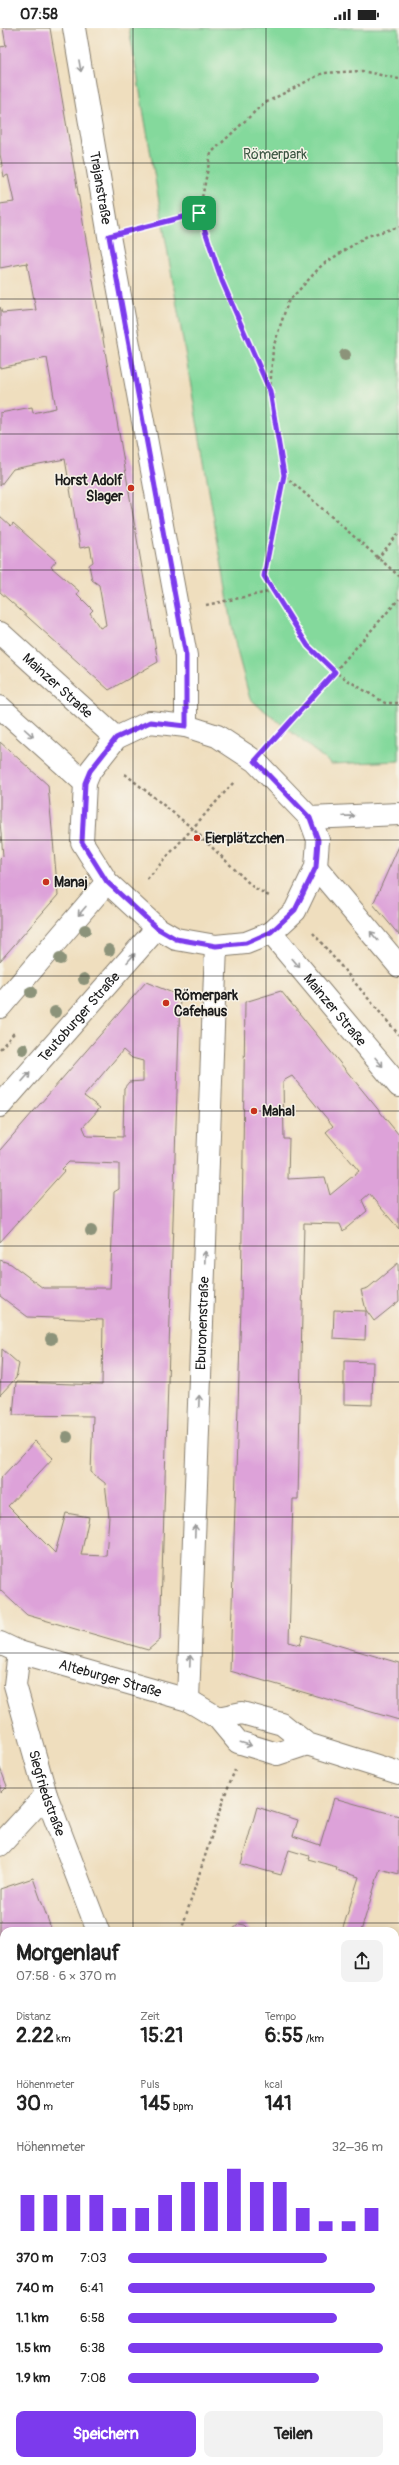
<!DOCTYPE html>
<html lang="de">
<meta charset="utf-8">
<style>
body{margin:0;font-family:Pangolin,sans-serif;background:#f2f2f2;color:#222;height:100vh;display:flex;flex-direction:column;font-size:15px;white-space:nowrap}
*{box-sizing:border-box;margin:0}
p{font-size:13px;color:#767676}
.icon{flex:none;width:22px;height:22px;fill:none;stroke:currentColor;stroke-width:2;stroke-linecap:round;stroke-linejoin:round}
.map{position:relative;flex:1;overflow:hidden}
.details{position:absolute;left:0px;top:1899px;width:399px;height:538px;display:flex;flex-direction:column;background:#fff;border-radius:12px 12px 0 0;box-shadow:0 2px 10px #0003}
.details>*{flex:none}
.pin{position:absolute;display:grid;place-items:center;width:34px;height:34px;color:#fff;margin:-17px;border-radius:8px;box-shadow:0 2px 6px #0006}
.round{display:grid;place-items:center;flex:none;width:42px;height:42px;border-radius:8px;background:#f2f2f2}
.summary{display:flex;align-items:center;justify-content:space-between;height:68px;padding:0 16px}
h1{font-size:22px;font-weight:700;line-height:30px}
.stats{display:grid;grid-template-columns:repeat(3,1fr);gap:6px;height:68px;padding:4px 16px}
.stats div{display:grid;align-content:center}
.stats b{font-size:20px;font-weight:700}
.stats small{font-size:11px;font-weight:400}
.stats p{font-size:11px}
.chart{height:112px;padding:8px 16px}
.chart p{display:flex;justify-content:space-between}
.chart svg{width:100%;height:72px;margin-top:4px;stroke:#7c3aed;stroke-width:6}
.button{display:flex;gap:8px;margin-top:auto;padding:8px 16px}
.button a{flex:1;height:46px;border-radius:8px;background:#7c3aed;color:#fff;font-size:16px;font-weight:700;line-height:46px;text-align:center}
.button a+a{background:#f2f2f2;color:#222}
ul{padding:0 16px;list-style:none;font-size:13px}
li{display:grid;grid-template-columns:64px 48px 1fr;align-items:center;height:30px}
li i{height:10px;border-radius:5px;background:#7c3aed}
.status{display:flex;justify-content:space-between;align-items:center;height:28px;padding:0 20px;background:#fff;direction:ltr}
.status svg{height:11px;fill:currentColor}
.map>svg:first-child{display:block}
</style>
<div class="status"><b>07:58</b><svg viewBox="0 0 49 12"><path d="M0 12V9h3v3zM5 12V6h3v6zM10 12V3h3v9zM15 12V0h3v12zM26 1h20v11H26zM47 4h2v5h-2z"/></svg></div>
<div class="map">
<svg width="399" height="2437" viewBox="0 0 399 2437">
<rect width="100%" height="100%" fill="#f7f3e8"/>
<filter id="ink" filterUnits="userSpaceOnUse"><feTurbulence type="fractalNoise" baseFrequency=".025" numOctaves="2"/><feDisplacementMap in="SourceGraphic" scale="8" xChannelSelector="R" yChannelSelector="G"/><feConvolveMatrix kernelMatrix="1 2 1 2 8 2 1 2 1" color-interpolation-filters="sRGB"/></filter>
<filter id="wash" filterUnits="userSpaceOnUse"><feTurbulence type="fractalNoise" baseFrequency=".012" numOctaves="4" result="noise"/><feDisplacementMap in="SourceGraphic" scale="16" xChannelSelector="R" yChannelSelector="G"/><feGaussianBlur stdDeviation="0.9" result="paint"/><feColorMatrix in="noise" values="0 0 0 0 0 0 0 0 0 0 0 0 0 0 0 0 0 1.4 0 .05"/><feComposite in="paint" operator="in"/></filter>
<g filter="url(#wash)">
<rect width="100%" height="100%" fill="#efdebe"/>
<polygon fill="#84d99c" stroke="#507a5c" points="129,0 399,0 399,733 331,736 250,671 236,619"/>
<g id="blocks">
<g fill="#dda2d9" fill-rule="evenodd">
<polygon points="3,0 50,0 158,634 109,662 0,564 0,488 11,498 13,495 56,533 51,539 79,563 77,566 93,582 90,585 100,600 106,597 99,557 92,552 89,537 93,534 90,518 80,520 65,431 13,441 0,458 0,385 32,379 33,385 56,380 47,330 0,340 0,279 2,285 36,282 27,235 0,240 0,176 14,174 8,147 4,149 0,126 0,19 6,18"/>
<polygon points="0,714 48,757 58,867 0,933 0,831 3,828 0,794"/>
<polygon points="399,818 399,907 373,876"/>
<path d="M146 954 180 968 160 1612 148 1622 27 1587 0 1562V1451L35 1413 53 1430 8 1478 55 1525 66 1485 89 1489 81 1527 106 1528 109 1489 105 1455 91 1444 93 1388 13 1387 16 1354 102 1357 103 1292 28 1289 0 1268V1232L11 1236 43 1260H110L114 1164 119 1161V1136L69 1134 62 1141 64 1143 0 1214V1122ZM123 1022 132 1030 143 1033V1053L129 1054 124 1060 123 1109 87 1108 83 1099 100 1080 84 1068Z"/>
<path d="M281 963 399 1107V1201L369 1166 362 1172 367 1183 343 1203 340 1196 304 1195 298 1471H293L289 1614 300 1617 303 1607 399 1635V1692L230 1643 241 1279 245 974ZM292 1048 333 1098 326 1104 359 1143 330 1167 325 1149 288 1151 289 1111H284L283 1053Z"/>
<polygon points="398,1235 399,1273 374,1293 366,1282 361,1262 368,1260"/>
<polygon points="334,1282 366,1283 365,1312 333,1310"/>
<polygon points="2,1321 19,1336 16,1350 0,1367"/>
<polygon points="344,1333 373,1334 372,1377 344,1376"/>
<polygon points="0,1740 7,1758 0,1765"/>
<polygon points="334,1770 399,1788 399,1846 380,1841 361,1903 342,1903 359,1849 336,1842 337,1839 308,1831 309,1828 289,1822 281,1847 241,1836 257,1779 298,1792 293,1808 320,1817"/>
<polygon points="33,1850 52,1903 4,1903 4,1927 0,1918 0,1861"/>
<polygon points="239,1896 245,1897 251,1903 231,1903"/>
<polygon points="395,1958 399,1959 399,2081 395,2079"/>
<polygon points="4,2086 4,2107 0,2107"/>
<polygon points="395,2170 399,2171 398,2424 395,2409"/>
<polygon points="4,2371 4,2433 47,2433 46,2437 0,2437 0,2389"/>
<polygon points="126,2433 189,2433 188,2437 125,2437"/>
</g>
</g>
</g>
<g filter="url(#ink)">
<use href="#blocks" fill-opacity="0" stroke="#867d6d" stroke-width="1"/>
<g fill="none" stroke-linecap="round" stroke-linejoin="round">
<g stroke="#867d6d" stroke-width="24">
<g id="minor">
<path id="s1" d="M74 0 109 208 186 628V698"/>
<path id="s2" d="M0 605 116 710"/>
<polyline points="0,679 85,755"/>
<polygon points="150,694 186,698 217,708 255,733 310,790 318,812 316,839 295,883 271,905 246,915 216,918 176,911 157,900 107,854 82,814 85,755 90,743 116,710"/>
<polyline points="310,790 399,786"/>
<polyline points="316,839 399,938"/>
<path id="s3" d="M271 905 399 1058"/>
<polyline points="0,979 107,854"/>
<path id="s4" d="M0 1078 157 900"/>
<path id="s5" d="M0 1615 19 1624 188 1672 218 1690 238 1714 277 1726 307 1716"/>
<path id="s6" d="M19 1624 15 1657 46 1767 98 1903"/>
<path id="s7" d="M188 1672 216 918"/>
<polyline points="218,1690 242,1685 282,1696 307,1716 399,1745"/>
<polyline points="0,1817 46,1767"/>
<polyline points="395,2118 399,2119"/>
<polyline points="83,2437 83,2433"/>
</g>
</g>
<g stroke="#867d6d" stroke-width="2.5" stroke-dasharray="3 3" stroke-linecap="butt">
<polyline points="399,51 362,43 323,45 263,76 211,125 199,185 222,253 270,363 284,447 264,548 308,618 335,644 349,653 385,675 399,675"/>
<polyline points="136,201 199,185"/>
<polyline points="270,363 273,320 288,274 322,237 367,208 399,199"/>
<polyline points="285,448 399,548"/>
<polyline points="377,531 399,505"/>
<polyline points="206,577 273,563"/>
<polyline points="275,711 399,571"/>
<polyline points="125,746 192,800 253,859 269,868"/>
<polyline points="147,851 234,754"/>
<polyline points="313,905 399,1007"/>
<polyline points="0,1021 14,1005"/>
<polyline points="181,1903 224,1769 235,1742"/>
</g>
<use href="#minor" stroke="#fff" stroke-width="22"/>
</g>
<g fill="#8c937a">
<circle cx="345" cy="327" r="6"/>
<circle cx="85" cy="902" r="6"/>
<circle cx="109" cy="922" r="6"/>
<circle cx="60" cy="931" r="6"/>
<circle cx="84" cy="951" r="6"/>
<circle cx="31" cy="964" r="6"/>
<circle cx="55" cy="984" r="6"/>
<circle cx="23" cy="1021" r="6"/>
<circle cx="91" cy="1203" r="6"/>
<circle cx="51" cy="1311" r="6"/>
<circle cx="67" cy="1409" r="6"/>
</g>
<defs><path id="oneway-shaft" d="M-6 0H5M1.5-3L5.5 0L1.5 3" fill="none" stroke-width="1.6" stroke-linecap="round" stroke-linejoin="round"/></defs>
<g stroke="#999">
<use href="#oneway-shaft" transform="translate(80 38) rotate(80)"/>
<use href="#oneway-shaft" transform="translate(29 705) rotate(42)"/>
<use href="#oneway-shaft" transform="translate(349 788) rotate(-2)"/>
<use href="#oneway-shaft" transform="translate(82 883) rotate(131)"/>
<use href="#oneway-shaft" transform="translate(374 908) rotate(-130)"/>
<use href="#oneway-shaft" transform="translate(131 930) rotate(-48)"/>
<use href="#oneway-shaft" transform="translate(296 935) rotate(50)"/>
<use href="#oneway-shaft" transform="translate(379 1034) rotate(50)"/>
<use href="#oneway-shaft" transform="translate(26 1049) rotate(-48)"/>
<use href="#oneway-shaft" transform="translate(205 1229) rotate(-88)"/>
<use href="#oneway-shaft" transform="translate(199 1373) rotate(-88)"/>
<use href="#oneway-shaft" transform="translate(195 1503) rotate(-88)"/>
<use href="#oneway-shaft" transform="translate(190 1633) rotate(-88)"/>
<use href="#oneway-shaft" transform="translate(246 1716) rotate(17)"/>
</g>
</g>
<g fill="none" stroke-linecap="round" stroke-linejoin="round" filter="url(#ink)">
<g stroke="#fff" stroke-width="8">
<polygon id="route" points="199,185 222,253 270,363 284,447 264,548 308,618 335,644 255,733 310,790 318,812 316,839 295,882 271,904 246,915 216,918 176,911 157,900 107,854 82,814 85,755 90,743 116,710 150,694 186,698 186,628 109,208"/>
</g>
<use href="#route" stroke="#7c3aed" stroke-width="5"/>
</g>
<path fill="none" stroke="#1c1c1c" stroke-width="1" stroke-opacity="0.55" d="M133 0V1903M266 0V1903M0 135H399M0 271H399M0 406H399M0 542H399M0 677H399M0 812H399M0 948H399M0 1083H399M0 1218H399M0 1354H399M0 1489H399M0 1625H399M0 1760H399M0 1895H399M0 2031H4M395 2031H399M0 2166H4M395 2166H399M0 2302H4M395 2302H399M133 2433V2437M266 2433V2437"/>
<g fill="#c8321e" stroke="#f7f3e8" stroke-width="1.5">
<circle cx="131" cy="460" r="4"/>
<circle cx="197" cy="810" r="4"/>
<circle cx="46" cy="854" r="4"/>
<circle cx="166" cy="975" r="4"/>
<circle cx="254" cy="1083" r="4"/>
</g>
<g text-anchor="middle" stroke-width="3" stroke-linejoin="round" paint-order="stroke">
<g font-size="14" fill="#3b5542" stroke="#f7f3e8">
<text x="275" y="131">Römerpark</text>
</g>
<g font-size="14" fill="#1c1c1c" stroke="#f7f3e8">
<text dy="5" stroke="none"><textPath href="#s1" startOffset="162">Trajanstraße</textPath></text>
<text dy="5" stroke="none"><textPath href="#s2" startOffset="78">Mainzer Straße</textPath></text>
<text dy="5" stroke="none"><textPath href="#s3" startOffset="100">Mainzer Straße</textPath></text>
<text dy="5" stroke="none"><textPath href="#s4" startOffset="119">Teutoburger Straße</textPath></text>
<text dy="5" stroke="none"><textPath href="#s7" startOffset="377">Eburonenstraße</textPath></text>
<text dy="5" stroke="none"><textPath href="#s5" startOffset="116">Alteburger Straße</textPath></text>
<text dy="5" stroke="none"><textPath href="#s6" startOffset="146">Siegfriedstraße</textPath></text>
</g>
<g font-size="14" font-weight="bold" fill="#1c1c1c" stroke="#f7f3e8" text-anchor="start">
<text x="123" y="457" text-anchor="end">Horst Adolf<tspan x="123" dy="16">Slager</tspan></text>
<text x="205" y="815">Eierplätzchen</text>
<text x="54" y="859">Manaj</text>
<text x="174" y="972">Römerpark<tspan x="174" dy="16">Cafehaus</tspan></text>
<text x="262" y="1088">Mahal</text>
</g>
</g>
</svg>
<div class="pin" style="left:199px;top:185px;background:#1e9e55"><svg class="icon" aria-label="arrive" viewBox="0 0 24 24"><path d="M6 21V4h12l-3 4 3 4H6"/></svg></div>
<section class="details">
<div class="summary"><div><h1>Morgenlauf</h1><p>07:58 · 6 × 370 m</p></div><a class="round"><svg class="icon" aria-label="share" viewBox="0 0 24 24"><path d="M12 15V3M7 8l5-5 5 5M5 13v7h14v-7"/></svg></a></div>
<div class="stats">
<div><p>Distanz</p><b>2.22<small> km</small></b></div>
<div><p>Zeit</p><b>15:21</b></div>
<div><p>Tempo</p><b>6:55<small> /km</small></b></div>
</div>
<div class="stats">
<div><p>Höhenmeter</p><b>30<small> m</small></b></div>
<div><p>Puls</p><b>145<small> bpm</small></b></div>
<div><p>kcal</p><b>141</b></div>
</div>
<div class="chart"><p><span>Höhenmeter</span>32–36 m</p>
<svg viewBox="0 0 160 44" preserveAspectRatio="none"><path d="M5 44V22M15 44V22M25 44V22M35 44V22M45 44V30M55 44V30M65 44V22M75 44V14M85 44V14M95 44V6M105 44V14M115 44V14M125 44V30M135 44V38M145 44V38M155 44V30"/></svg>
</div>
<ul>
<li><b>370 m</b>7:03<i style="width:78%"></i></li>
<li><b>740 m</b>6:41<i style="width:97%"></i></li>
<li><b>1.1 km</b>6:58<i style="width:82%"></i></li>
<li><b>1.5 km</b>6:38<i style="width:100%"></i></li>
<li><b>1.9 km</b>7:08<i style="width:75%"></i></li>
</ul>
<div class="button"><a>Speichern</a><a>Teilen</a></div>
</section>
</div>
